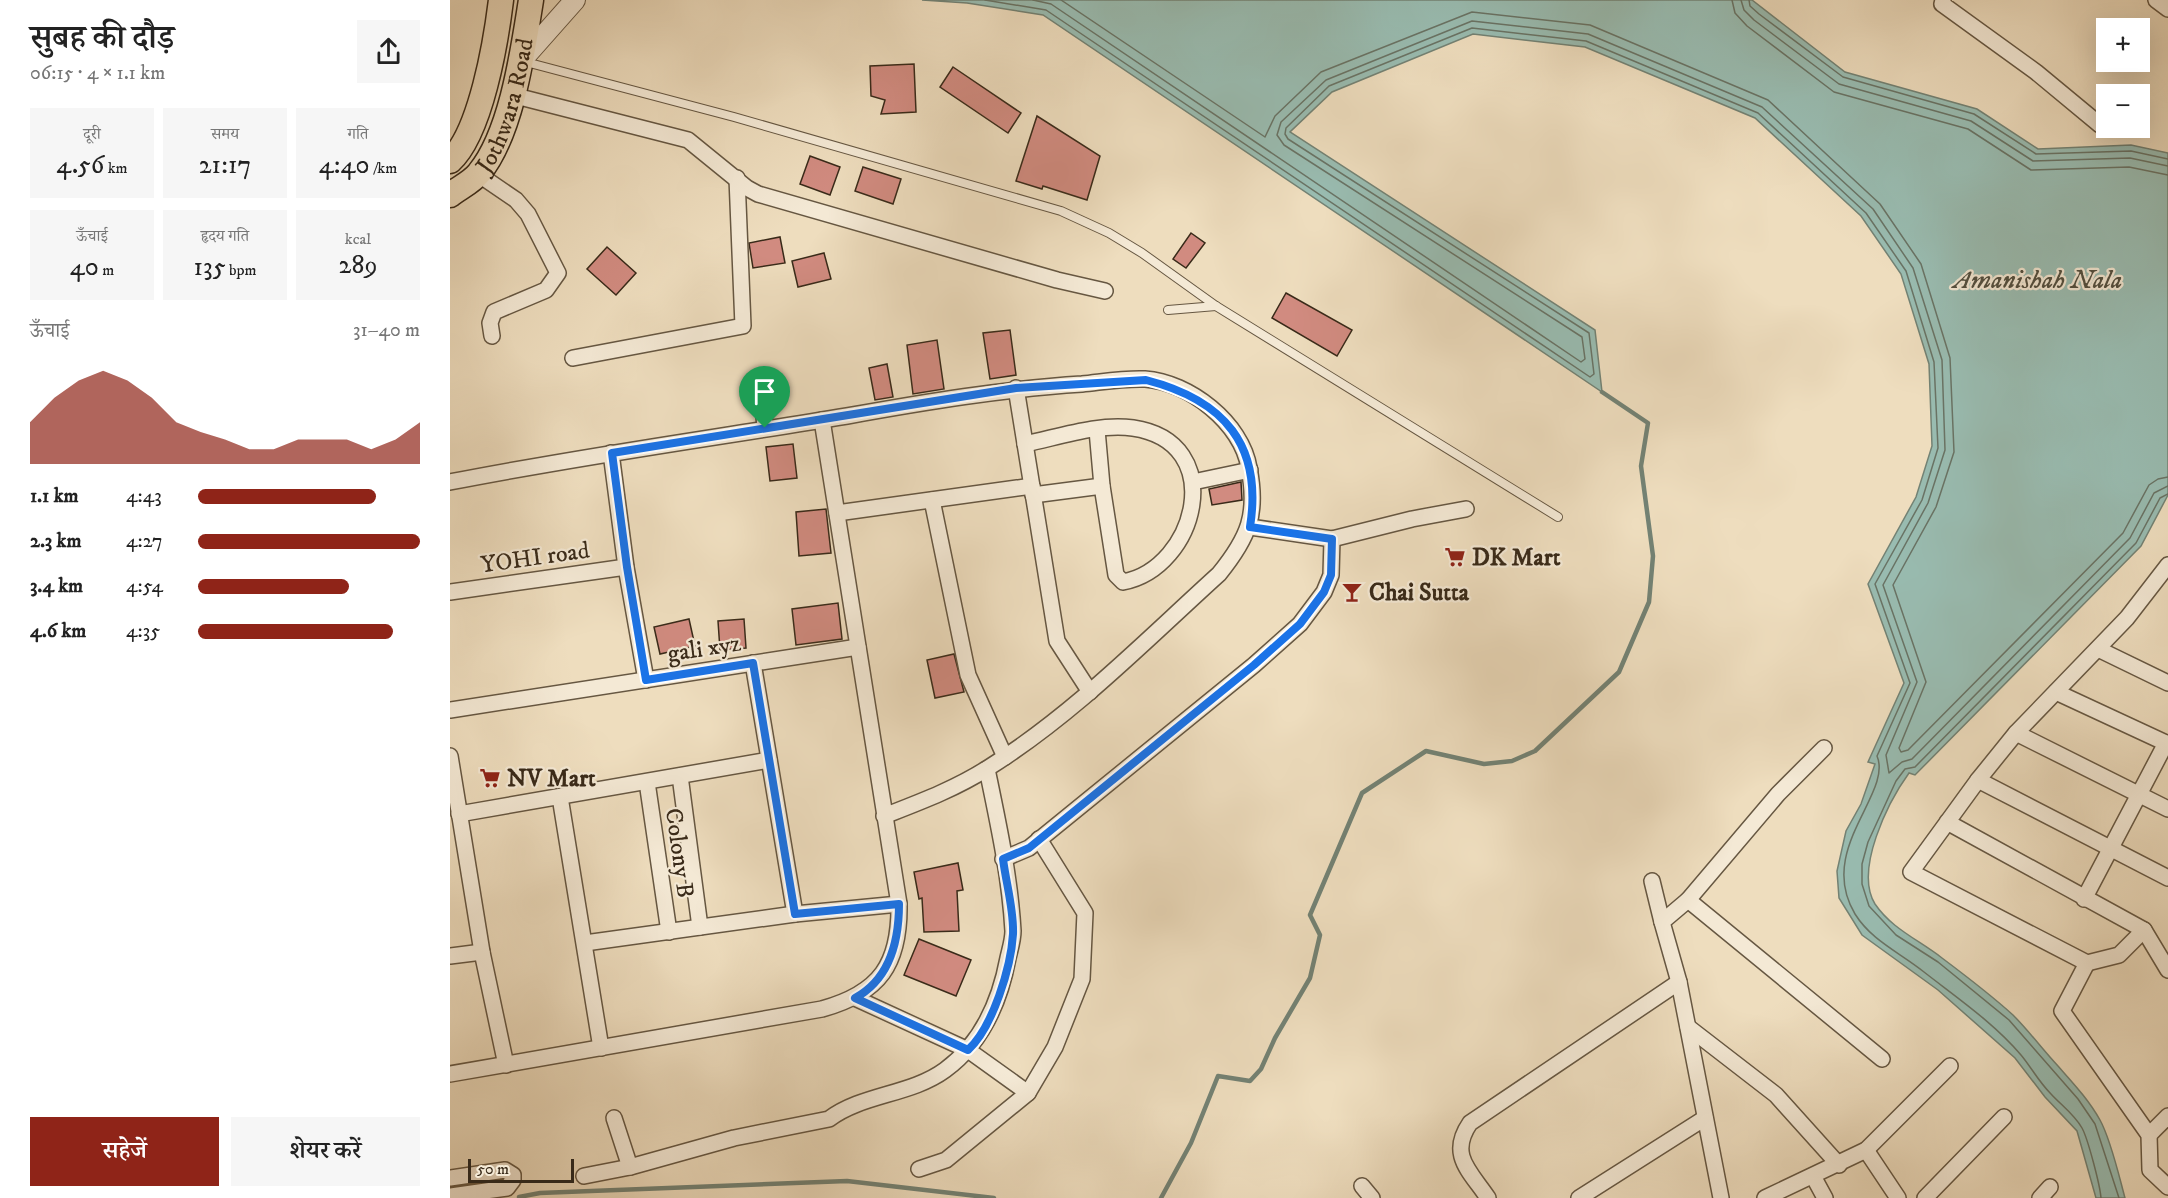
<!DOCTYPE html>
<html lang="hi">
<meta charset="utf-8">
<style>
body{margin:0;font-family:"IM FELL DW Pica","Noto Serif Devanagari",serif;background:#f6f6f6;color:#222;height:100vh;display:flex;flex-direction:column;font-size:22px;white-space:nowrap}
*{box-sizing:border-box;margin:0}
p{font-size:20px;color:#767676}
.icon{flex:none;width:33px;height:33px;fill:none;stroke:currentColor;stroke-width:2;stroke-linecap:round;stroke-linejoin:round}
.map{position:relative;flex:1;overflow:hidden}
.sheet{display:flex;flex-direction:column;background:#fff;width:450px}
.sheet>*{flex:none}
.tools{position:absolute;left:1646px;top:18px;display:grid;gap:12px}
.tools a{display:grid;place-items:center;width:54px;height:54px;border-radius:0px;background:#fff;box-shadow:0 6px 24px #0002;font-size:30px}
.scale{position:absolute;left:18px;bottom:15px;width:106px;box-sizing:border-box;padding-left:6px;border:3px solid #392a19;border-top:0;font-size:16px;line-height:21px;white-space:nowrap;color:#392a19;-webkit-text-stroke:4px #f4e9d5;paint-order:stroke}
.pin{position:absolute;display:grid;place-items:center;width:51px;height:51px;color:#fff;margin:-62px -26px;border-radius:50% 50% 50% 0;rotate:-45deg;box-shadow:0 0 6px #0007}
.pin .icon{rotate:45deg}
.round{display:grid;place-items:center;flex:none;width:63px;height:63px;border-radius:0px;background:#f6f6f6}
.summary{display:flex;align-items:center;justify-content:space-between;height:102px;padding:0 30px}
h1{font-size:33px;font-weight:600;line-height:45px}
.metrics{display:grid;grid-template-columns:repeat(3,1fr);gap:9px;height:102px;padding:6px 30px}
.metrics div{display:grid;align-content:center;border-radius:0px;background:#f6f6f6;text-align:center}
.metrics b{font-size:26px;font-weight:600}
.metrics small{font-size:16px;font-weight:400}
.metrics p{font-size:16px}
.chart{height:168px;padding:12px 30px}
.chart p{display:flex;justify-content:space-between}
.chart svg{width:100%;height:108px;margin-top:6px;fill:#8f2418;opacity:.7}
.cta{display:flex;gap:12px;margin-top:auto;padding:12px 30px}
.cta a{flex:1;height:69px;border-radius:0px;background:#8f2418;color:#fff;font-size:24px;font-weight:600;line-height:69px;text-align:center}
.cta a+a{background:#f6f6f6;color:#222}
ul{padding:0 30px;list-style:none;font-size:20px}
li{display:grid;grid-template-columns:96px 72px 1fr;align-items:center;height:45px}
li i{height:15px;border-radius:8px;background:#8f2418}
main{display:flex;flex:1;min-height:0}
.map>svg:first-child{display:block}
</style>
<main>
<section class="sheet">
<div class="summary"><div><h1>सुबह की दौड़</h1><p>06:15 · 4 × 1.1 km</p></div><a class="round"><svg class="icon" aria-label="share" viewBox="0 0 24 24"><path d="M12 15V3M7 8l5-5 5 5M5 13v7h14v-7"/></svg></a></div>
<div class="metrics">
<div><p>दूरी</p><b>4.56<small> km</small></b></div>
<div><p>समय</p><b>21:17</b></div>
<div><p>गति</p><b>4:40<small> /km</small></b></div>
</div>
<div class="metrics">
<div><p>ऊँचाई</p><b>40<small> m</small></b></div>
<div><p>हृदय गति</p><b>135<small> bpm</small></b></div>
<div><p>kcal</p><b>289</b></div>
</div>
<div class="chart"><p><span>ऊँचाई</span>31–40 m</p>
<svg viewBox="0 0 160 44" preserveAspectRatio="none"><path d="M0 44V27L10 17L20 10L30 6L40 10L50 17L60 27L70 31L80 34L90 38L100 38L110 34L120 34L130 34L140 38L150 34L160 27V44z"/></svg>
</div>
<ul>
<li><b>1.1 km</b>4:43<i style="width:80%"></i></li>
<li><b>2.3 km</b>4:27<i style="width:100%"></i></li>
<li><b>3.4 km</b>4:54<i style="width:68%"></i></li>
<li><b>4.6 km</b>4:35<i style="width:88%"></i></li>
</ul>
<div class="cta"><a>सहेजें</a><a>शेयर करें</a></div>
</section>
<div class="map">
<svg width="1718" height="1198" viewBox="0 0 1718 1198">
<rect width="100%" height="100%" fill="#eeddbe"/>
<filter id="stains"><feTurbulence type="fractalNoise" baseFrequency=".00333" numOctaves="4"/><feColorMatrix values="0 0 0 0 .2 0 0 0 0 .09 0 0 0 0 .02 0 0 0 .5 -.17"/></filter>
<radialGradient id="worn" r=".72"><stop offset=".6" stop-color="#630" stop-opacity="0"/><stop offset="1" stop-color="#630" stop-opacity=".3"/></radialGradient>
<path fill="#99bcb1" stroke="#738274" stroke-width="1.5" d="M472 0H1302L1395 72 1527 109 1588 149 1681 145 1718 153V495L1691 546 1465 775 1459 773C1438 802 1404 870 1425 904 1442 929 1469 940 1492 958 1516 976 1541 995 1563 1015 1579 1031 1593 1050 1608 1066 1623 1083 1639 1100 1650 1120 1661 1140 1669 1176 1675 1198H1646L1627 1131 1595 1097 1565 1058 1488 990 1412 935 1389 898 1387 871 1396 831 1411 804 1425 764 1418 762 1454 683 1418 584 1466 497 1482 446 1479 364 1451 274 1411 216 1305 118 1135 47 1023 34 882 92 840 132 1145 330 1152 392 593 15 517 3Z"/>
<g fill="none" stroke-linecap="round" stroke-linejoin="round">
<g stroke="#697365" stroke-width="1.5">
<path d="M535 0 596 10 1140 377 1144 374 1139 333 838 139 835 134 836 128 879 86 1022 28 1136 41 1308 113 1416 213 1456 271 1484 362 1488 448 1472 500 1425 584 1460 683 1427 756C1443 794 1366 849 1405 914 1422 941 1449 952 1474 972 1506 997 1544 1023 1571 1055 1581 1067 1589 1082 1601 1094 1611 1105 1624 1114 1632 1128 1638 1139 1650 1185 1651 1198"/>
<polyline points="583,0 601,4 1131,362 1135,359 1132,337 834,145 827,135 831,122 876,80 1022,21 1138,34 1312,107 1423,209 1463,268 1492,360 1495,450 1478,503 1433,585 1467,682 1436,755 1439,773 1452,762 1462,759 1680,538 1704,493 1718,486"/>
<polyline points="611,0 815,137 825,116 871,72 1022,12 1140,25 1318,100 1430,204 1471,264 1500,358 1504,452 1486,507 1443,585 1476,682 1449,748 1451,752 1458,750 1673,533 1699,485 1708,479 1718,477"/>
<polyline points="1282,0 1285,13 1297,26 1384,92 1518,129 1581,170 1679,167 1718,175"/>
<polyline points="1291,0 1294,10 1304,20 1389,84 1521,121 1583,161 1680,158 1718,166"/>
<polyline points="1299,0 1300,6 1309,14 1393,77 1524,114 1586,154 1681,151 1718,159"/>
<polyline points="1669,1198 1645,1124 1628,1099 1559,1020 1488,962 1446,935 1419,906 1412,884 1412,864 1418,842 1446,781 1455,769 1465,767 1686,543 1710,498 1718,494"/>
</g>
<g stroke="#738274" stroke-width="4.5">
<polyline points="69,1197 90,1193 397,1181 544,1198"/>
<polyline points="711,1198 741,1143 768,1076 800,1081 811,1069 825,1038 860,978 870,935 860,915 912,793 976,751 1034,764 1062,761 1085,751 1169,672 1199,602 1203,556 1191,466 1198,423 1152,392"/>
</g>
</g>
<g fill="#d18b80" stroke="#392a19" stroke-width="1.5">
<polygon points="464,64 466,112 431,114 435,100 421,96 420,66"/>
<polygon points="503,67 571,113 558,133 490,87"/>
<polygon points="587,116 650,156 637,200 593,186 592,189 566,181"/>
<polygon points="360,156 390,167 380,195 350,184"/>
<polygon points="413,167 451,179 443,204 405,191"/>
<polygon points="741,233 755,243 736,268 723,259"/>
<polygon points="330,237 335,263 303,268 299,243"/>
<polygon points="157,247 186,273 166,295 137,269"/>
<polygon points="374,253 381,279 348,287 342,261"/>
<polygon points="836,293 902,330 887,356 822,318"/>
<polygon points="560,330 566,375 540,379 533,333"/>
<polygon points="487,340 494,389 463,394 457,345"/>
<polygon points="437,364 443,397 425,400 419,368"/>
<polygon points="343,444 347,478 320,481 316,447"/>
<polygon points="791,482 792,500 762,505 759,489"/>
<polygon points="376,509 381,553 349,556 346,512"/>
<polygon points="388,603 392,639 346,645 342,609"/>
<polygon points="239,619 245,646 210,654 204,627"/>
<polygon points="294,619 296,648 270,650 268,621"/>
<polygon points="504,654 514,692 485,698 477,660"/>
<polygon points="508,863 513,890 507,891 509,931 474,932 472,898 469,899 464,872"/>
<polygon points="469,939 521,960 506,996 454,975"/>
</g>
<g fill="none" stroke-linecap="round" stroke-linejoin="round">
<g stroke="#665742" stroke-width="10">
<g id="service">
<polyline points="72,61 284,117 611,211 659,233 692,253 766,306 1108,517"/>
<polyline points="718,310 766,306"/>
</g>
</g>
<g stroke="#665742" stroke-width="18">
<g id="minor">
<polyline points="1493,0 1492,4 1586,72 1650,125"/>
<polyline points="1706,0 1718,9"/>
<polyline points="62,95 238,140 297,188 308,194 607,280 655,291"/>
<polyline points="28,174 66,200 78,214 108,273 96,290 44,312 40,323 42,336"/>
<polyline points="123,358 293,326 287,178"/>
<polyline points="311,381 315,428"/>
<polyline points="566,388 607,641 640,692"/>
<polyline points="647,430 652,486"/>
<path d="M575 444C609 437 649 423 683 428 779 442 747 568 673 582L666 575 652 486 583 495"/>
<polyline points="161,453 176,567 196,680"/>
<path d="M0 482C132 456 264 438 397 416 475 402 553 389 632 384 652 382 674 378 695 379 739 382 792 423 799 468 808 514 799 537 769 574 695 641 623 715 538 768 505 789 470 802 434 816"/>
<polyline points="743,482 800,470"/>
<polyline points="482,500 518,675 555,757"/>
<polyline points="387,513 582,486"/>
<polyline points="800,527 882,539 962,519 1016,509"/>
<polyline points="1718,565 1677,618 1566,733 1718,809"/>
<polyline points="0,592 176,567"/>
<polyline points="1648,649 1718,683"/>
<polyline points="303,663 345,914"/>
<polyline points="1606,692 1718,744"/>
<polyline points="0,710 408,647"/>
<polyline points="1566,733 1528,780 1718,878"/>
<polyline points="0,756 32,952 56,1065"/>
<polyline points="230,776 250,927"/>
<polyline points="197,782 219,932"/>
<polyline points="110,797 151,1048"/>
<polyline points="9,814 319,760"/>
<polyline points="1497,822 1694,930 1669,955 1637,963 1461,872 1528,780"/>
<polyline points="553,859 579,848 804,665 850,624 874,592 881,575 882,539"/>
<polyline points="1202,881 1212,922"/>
<polyline points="1634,899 1716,743"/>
<polyline points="1238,900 1432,1059"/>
<polyline points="1694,930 1718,970"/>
<polyline points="135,943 345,914 449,904"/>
<polyline points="0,956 32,952"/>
<polyline points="1637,963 1612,1011 1699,1135 1700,1170 1718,1187"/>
<polyline points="405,998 518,1050 578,1093"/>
<polyline points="1238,1027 1326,1095 1389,1165"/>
<path d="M0 1074 372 1009C430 993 450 964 449 904L372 420"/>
<polyline points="164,1118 180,1167"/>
<polyline points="1699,1135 1718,1116"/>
<polyline points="1416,1150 1448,1198"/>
<polyline points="469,1169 496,1160 578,1093 605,1047 632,979 635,913 589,839"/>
<path d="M134 1176 180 1167 284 1138 379 1119C412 1094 461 1095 495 1070 532 1043 550 1001 558 958 560 949 563 940 563 931 560 877 548 822 537 769"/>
<polyline points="1363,1176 1375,1198"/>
<polyline points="0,1178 55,1170 63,1175 63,1180 57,1188 0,1196"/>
<polyline points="912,1186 922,1198"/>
<path d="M1038 1198C1020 1171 998 1155 1020 1123L1229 982"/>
<polyline points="1129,1198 1255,1118"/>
<polyline points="1271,1198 1229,982 1212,922 1238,900 1328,794 1374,748"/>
<polyline points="1315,1198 1416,1150 1500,1066"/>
<polyline points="1475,1198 1554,1117"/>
<polyline points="1590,1198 1600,1187"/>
</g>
</g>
<g stroke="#665742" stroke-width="22">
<polyline id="tertiary" points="71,61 125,0"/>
</g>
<g stroke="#392a19" stroke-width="27">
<g id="primary">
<path d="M0 161C31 133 46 41 51 0"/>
<path id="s1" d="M0 195C9 188 22 182 29 173 62 133 73 50 81 0"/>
</g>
</g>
<use href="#service" stroke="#f4e9d5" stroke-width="8"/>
<use href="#minor" stroke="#f4e9d5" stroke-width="15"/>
<use href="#tertiary" stroke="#f4e9d5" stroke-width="20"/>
<use href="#primary" stroke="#eeddbe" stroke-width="24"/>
</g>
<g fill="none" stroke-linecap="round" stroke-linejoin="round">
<g stroke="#fff" stroke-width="12">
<path id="route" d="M696 380C774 400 813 445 800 527L882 539 881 575 874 592 850 624 804 665 579 848 553 859C556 883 564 910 563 934 561 967 543 1027 518 1050L405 998C440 979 449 941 449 904L345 914 303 663 196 680 177 567 162 453 566 388Z"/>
</g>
<use href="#route" stroke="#1a73e8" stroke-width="8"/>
</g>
<defs>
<g id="supermarket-bare" transform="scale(1.62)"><path d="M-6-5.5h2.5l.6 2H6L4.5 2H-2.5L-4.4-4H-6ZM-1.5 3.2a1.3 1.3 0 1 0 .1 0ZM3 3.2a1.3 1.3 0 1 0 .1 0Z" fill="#8f2418" stroke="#f4e9d5" stroke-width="2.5" paint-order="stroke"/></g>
<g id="bar-bare" transform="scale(1.62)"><path d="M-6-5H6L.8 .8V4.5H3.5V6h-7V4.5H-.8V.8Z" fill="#8f2418" stroke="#f4e9d5" stroke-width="2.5" paint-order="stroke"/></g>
</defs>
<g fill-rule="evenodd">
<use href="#supermarket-bare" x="1005" y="557"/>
<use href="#bar-bare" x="902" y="592"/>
<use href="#supermarket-bare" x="40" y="778"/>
</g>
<g text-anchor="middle" stroke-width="4.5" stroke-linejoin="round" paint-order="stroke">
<g font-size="24" fill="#392a19" stroke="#f4e9d5">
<text dy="8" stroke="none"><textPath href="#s1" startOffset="110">Jothwara Road</textPath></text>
<text transform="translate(85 557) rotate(-8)" y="8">YOHI road</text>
<text transform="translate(254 648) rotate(-9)" y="8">gali xyz</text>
<text transform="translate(230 853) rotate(82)" y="8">Colony B</text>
</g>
<g font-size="24" font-weight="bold" fill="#392a19" stroke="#f4e9d5" text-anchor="start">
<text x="1022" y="565">DK Mart</text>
<text x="919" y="600">Chai Sutta</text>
<text x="57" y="786">NV Mart</text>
</g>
<g font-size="26" font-style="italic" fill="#514e3f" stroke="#f4e9d5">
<text x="1588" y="288">Amanishah Nala</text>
</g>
</g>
<rect width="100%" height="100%" filter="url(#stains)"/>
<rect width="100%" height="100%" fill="url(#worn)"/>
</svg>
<div class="tools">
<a>+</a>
<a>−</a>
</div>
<div class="scale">50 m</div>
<div class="pin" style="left:315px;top:428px;background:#1e9e55"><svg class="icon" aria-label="arrive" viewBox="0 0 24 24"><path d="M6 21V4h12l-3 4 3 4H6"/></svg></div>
</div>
</main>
